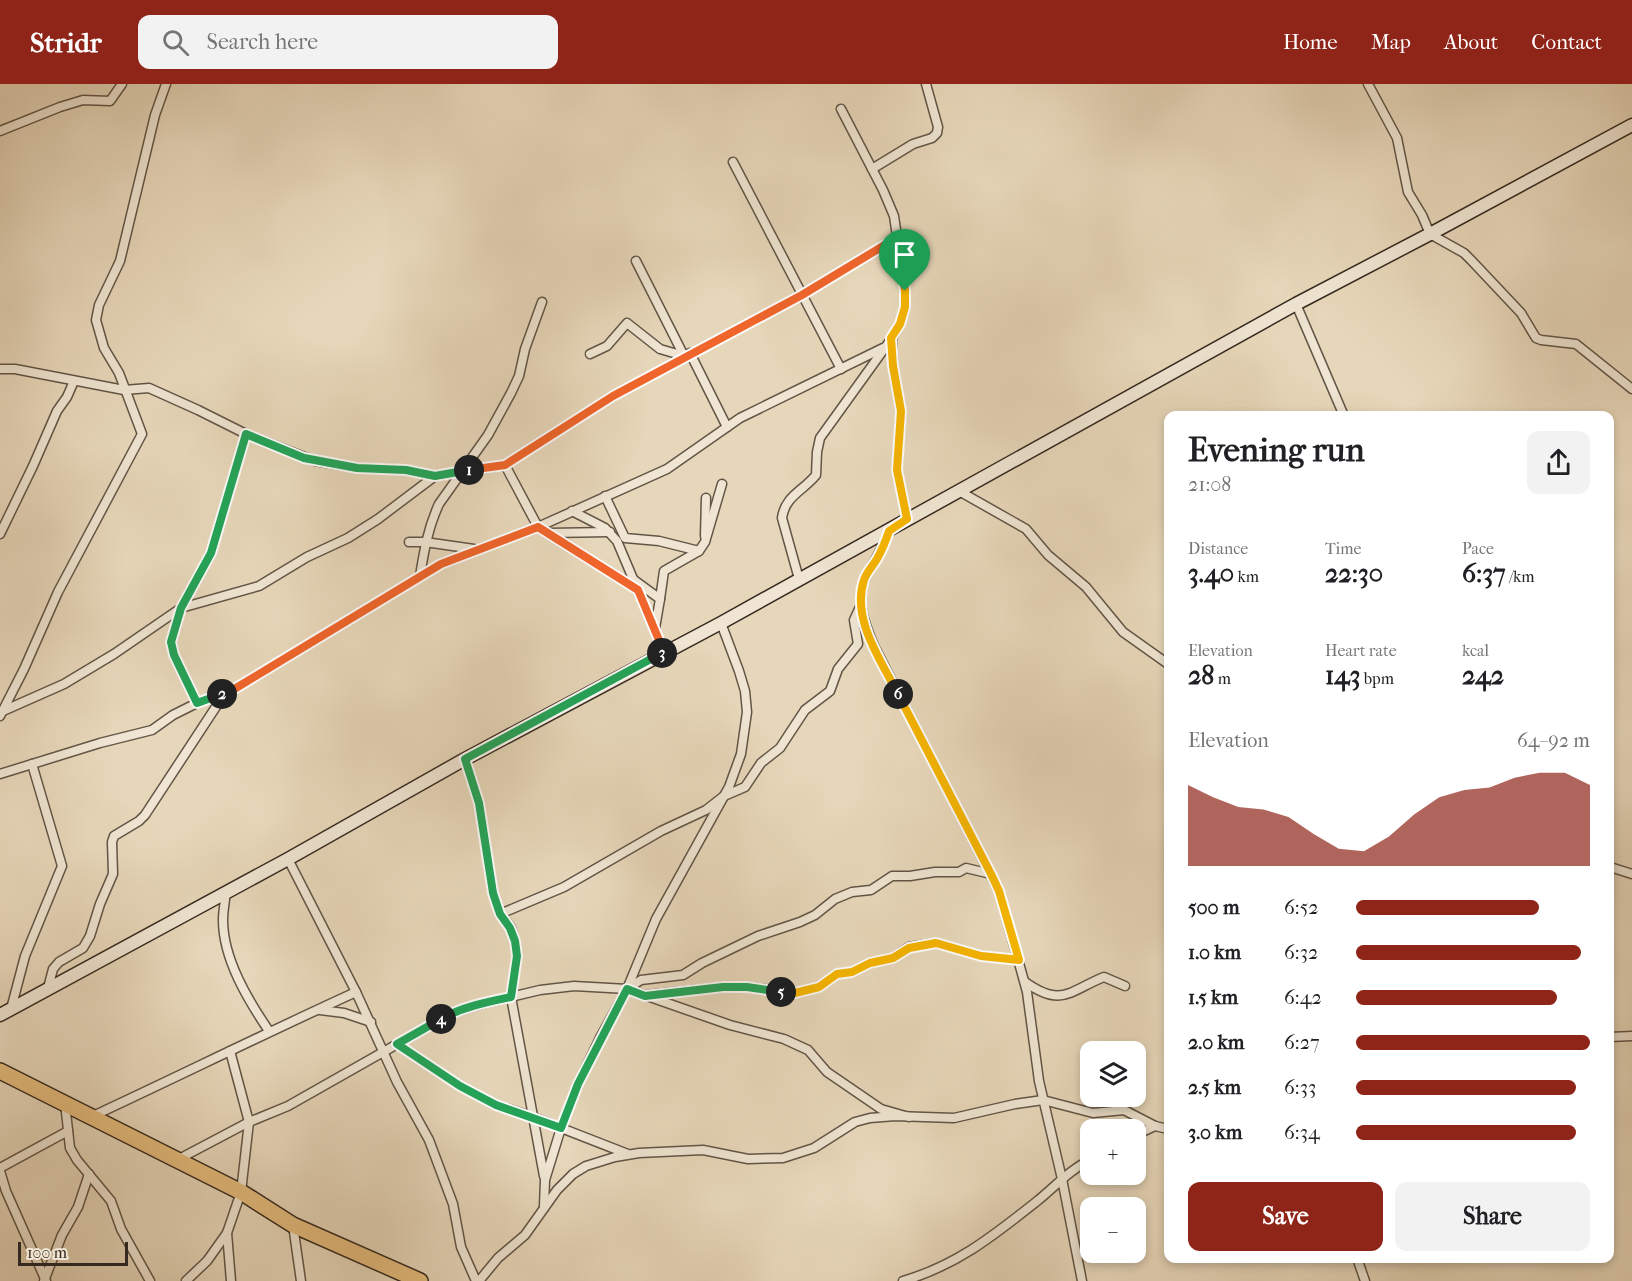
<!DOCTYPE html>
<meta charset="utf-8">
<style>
body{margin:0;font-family:"IM FELL French Canon",serif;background:#f2f2f2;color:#202124;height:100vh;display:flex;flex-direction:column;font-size:22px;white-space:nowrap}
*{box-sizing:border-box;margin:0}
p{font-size:20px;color:#757577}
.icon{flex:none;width:33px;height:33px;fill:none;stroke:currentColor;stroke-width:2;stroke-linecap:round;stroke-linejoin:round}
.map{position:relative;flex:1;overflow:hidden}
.details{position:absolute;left:1164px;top:327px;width:450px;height:852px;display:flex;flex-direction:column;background:#fff;border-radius:12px;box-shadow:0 3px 9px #0003}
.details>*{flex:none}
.buttons{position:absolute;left:1080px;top:957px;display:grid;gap:12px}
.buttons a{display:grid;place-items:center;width:66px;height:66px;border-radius:12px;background:#fff;box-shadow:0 3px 9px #0003;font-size:30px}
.scale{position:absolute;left:18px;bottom:15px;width:110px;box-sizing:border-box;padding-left:6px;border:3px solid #362a20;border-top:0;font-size:16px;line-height:21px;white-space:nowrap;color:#362a20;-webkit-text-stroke:4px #efe5d2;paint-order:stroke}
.pin{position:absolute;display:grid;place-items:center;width:51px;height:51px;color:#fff;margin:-62px -26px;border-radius:50% 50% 50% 0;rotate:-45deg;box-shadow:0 0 6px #0007}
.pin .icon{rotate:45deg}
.km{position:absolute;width:30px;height:30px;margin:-15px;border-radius:50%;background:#222;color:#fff;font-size:16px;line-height:30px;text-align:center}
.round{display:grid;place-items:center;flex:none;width:63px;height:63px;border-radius:12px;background:#f2f2f2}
.head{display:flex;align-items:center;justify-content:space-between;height:102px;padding:0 24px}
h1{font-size:33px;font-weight:800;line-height:45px}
.stats{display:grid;grid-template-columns:repeat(3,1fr);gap:9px;height:102px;padding:6px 24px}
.stats div{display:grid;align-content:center}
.stats b{font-size:26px;font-weight:800}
.stats small{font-size:16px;font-weight:400}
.stats p{font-size:16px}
.chart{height:168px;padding:12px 24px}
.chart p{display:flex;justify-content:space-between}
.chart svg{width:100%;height:108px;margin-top:6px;fill:#8f2418;opacity:.7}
.primary-button{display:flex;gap:12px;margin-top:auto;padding:12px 24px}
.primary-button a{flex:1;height:69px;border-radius:12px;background:#8f2418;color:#fff;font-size:24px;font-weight:800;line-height:69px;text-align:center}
.primary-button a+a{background:#f2f2f2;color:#202124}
ul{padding:0 24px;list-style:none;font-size:20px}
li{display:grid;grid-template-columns:96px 72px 1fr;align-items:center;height:45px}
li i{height:15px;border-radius:8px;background:#8f2418}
header{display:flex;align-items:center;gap:36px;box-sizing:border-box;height:84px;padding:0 30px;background:#8f2418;color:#fff}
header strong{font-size:28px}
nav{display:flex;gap:33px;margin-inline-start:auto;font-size:21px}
.search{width:420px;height:54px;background:#f2f2f2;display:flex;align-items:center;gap:15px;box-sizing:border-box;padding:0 21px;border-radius:12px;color:#757577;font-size:22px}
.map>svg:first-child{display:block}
</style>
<header>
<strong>Stridr</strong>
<div class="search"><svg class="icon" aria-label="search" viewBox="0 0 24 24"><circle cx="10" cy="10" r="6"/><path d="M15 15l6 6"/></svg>Search here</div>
<nav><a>Home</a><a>Map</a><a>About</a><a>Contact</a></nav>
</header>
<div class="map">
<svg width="1632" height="1197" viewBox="0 0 1632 1197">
<rect width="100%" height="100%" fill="#e7d7ba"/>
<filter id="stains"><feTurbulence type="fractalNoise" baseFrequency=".00333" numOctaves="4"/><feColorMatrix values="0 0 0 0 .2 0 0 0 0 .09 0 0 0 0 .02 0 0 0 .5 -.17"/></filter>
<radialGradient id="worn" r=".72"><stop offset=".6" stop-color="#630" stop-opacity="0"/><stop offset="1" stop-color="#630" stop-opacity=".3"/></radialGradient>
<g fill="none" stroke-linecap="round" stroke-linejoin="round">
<g stroke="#625546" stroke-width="11">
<g id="street">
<polyline points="1368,0 1397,54 1408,108 1422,131 1430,150 1464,169 1471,176 1521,229 1536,254 1541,256 1576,260 1632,305"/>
<polyline points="0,47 60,23 83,16 110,17 122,0"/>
<polyline points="733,78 841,285"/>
<polyline points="872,85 913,60 932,54 937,49 938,43 926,0"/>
<polyline points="636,177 684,272"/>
<polyline points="1296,220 1344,332"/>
<polyline points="892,254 893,282 901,327 897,386 907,435"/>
<polyline points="690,269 727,343"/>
<polyline points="590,270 607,262 627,239 660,265 684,272"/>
<polyline points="0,285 15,285 124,306 149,304 198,326 246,350 315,377 358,384 406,386 435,392 505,381 538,443 638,506"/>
<polyline points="505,381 613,312 802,211 898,153"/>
<polyline points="959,407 1026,445 1048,471 1086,503 1123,548 1168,580"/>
<polyline points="605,412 625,454 659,457 699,467 664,487 660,515"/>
<polyline points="572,427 605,444 617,457 664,568"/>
<path d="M889 446C884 461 878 472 870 485 853 511 863 536 874 562L999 807 1027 908 1039 997 1062 1095 1082 1197"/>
<polyline points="548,449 610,448"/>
<polyline points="0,450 33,382 57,327 67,313 74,297"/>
<polyline points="705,452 706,414"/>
<polyline points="409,458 425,458 474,465"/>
<polyline points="699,467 705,458 722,400"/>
<path d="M420 492C424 467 428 444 439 420L488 351 511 309 519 292 525 265 542 218"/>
<path d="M799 495 782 434C785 412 803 407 816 391L817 368 820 354 892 254 900 240 905 223V207L894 132 883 106 841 25"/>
<polyline points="634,496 660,515 655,544"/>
<polyline points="197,619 174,571 171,558 181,524 211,469 246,350"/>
<polyline points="3,627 64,600 114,570 181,524 259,502 307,473 348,454 378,435 435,392"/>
<polyline points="0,632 24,585 58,508 142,350 119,289 104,264 96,236 99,221 120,177 155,31 166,0"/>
<polyline points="465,675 479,719 493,809 500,830 511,844 515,857 517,872 511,913 544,1092"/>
<polyline points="0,690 100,659 152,646 173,631 197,619 236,604 441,480 538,443 667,385 740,334 883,264"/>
<polyline points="288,775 356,908 397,998 429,1056 453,1120 461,1163 476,1197"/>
<polyline points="1610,783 1632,790"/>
<path d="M226 808C225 817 223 827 223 836 223 875 248 916 269 947"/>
<polyline points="500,830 564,803 661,747 706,726 724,712 745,703 761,679 780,664 805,626 830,607 838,585 858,560 854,536 860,523"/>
<path d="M1025 898C1062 924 1069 907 1104 893L1125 902"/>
<polyline points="48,904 53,885 59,878 83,864 90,852 100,820 113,790 112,758 114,752 139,737 145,731 225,609"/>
<polyline points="627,905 641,896 683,891 702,879 758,852 800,838 815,831 835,815 852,808 871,806 892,792 910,792 935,788 959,788 966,784 991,790"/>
<polyline points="648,911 723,903 747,903 795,909 819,903 837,890 852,888 870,879 893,874 909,863 936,859 981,872 1019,876"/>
<polyline points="11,925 25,872 62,782 32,680"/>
<polyline points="320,926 344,929 371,938"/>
<polyline points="1610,953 1632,952"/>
<polyline points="397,960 460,1002 496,1021 533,1033 628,1070"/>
<polyline points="230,967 249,1038 241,1108 227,1149 231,1197"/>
<polyline points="65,1019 70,1064 77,1076 111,1117 121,1145 150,1197"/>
<path d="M93 1032C181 991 268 948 356 908"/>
<polyline points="1136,1051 1155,1042"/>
<polyline points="177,1076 249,1038 288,1022 452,929 481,920 540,906 574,902 627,905 730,941 784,955 808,966 827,988 881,1025 909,1033"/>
<polyline points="0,1084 68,1047"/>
<polyline points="0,1087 6,1107 46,1197"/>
<polyline points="544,1122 545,1096 561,1044 578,1000 600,954 627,905 656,835 729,703 741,670 747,628 745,607 739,587 721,539"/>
<polyline points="293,1141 301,1197"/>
<polyline points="1357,1174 1365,1197"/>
<polyline points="44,1197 62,1151 78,1123 89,1090"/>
<polyline points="186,1197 207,1177 227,1149"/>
<polyline points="479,1197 498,1174 525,1151 557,1106 573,1090 586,1082 615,1073 639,1069 703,1066 748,1075 783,1074 814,1064 855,1038 870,1034 895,1032 954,1034 1015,1020 1043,1016 1093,1029 1124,1026 1155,1042 1168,1045"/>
<path d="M903 1197C957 1181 993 1152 1036 1118 1055 1103 1069 1086 1090 1076"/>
</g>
</g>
<g stroke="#362a20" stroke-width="15">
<polyline id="secondary" points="0,931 288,775 465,675 721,539 1296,220 1430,150 1632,41"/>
</g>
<g stroke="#362a20" stroke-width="18">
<polyline id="highway" points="0,987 241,1108 293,1141 420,1197"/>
</g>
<use href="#street" stroke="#efe5d2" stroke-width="8"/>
<use href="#secondary" stroke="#efe5d2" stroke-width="12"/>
<use href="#highway" stroke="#e4bc7d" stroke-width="15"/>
</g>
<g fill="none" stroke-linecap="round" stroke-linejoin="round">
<g stroke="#fff" stroke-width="12">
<polyline id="split-1" points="469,386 505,381 613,312 802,211 898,153 905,207"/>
</g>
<g stroke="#fff" stroke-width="12">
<polyline id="split-2" points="222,610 197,619 174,571 171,558 181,524 211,469 246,350 304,374 357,384 406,386 435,392 469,386"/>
</g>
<g stroke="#fff" stroke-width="12">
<polyline id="split-3" points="222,610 236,604 441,480 538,443 638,506 664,568 662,569"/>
</g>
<g stroke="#fff" stroke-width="12">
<path id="split-4" d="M441 935C462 923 487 918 511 913L517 872 515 857 510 844 500 830 493 809 479 719 465 675 662 569"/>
</g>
<g stroke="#fff" stroke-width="12">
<polyline id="split-5" points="441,935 397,960 460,1002 496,1021 561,1044 578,1000 627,905 645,912 723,903 747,903 781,908"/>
</g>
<g stroke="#fff" stroke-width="12">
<polyline id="split-6" points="781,908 795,909 819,903 837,890 852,888 870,879 893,874 909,864 936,859 981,872 1019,876 999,807 991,790 898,610"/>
</g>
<g stroke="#fff" stroke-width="12">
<path id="split-7" d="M898 610C881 576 851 535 864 496 867 487 874 481 878 473 883 464 886 456 889 447L907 435 897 386 901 327 893 282 891 254 900 240 905 223V207"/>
</g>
<use href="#split-1" stroke="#f0652b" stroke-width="8"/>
<use href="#split-2" stroke="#22a559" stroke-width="8"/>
<use href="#split-3" stroke="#f0652b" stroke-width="8"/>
<use href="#split-4" stroke="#22a559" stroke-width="8"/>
<use href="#split-5" stroke="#22a559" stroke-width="8"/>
<use href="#split-6" stroke="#f5b400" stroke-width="8"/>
<use href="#split-7" stroke="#f5b400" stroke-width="8"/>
</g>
<rect width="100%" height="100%" filter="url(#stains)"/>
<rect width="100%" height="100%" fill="url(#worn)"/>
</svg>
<div class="buttons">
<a><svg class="icon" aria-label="layers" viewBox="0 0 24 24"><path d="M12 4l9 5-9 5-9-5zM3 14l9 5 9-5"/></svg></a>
<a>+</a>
<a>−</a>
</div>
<div class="scale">100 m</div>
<div class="pin" style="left:905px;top:207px;background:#1e9e55"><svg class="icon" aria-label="arrive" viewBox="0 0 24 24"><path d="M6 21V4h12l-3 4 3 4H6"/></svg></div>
<b class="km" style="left:469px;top:386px">1</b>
<b class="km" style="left:222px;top:610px">2</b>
<b class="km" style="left:662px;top:569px">3</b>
<b class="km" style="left:441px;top:935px">4</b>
<b class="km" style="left:781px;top:908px">5</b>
<b class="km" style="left:898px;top:610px">6</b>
<section class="details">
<div class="head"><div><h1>Evening run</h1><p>21:08</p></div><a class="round"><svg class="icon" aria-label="share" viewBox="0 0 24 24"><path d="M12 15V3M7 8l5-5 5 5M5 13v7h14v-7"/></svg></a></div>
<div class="stats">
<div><p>Distance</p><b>3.40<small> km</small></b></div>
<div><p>Time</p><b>22:30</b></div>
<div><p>Pace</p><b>6:37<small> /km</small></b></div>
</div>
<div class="stats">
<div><p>Elevation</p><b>28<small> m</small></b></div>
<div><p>Heart rate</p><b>143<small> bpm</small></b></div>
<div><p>kcal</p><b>242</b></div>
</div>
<div class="chart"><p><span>Elevation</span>64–92 m</p>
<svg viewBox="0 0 160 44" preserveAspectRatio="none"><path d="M0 44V11L10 16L20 20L30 21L40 24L50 31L60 37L70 38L80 32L90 23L100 16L110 13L120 12L130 8L140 6L150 6L160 11V44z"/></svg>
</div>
<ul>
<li><b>500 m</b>6:52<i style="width:78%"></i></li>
<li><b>1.0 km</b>6:32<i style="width:96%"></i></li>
<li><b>1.5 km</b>6:42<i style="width:86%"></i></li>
<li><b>2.0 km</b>6:27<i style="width:100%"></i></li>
<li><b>2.5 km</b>6:33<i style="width:94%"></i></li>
<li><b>3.0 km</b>6:34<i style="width:94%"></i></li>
</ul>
<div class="primary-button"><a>Save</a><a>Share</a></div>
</section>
</div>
